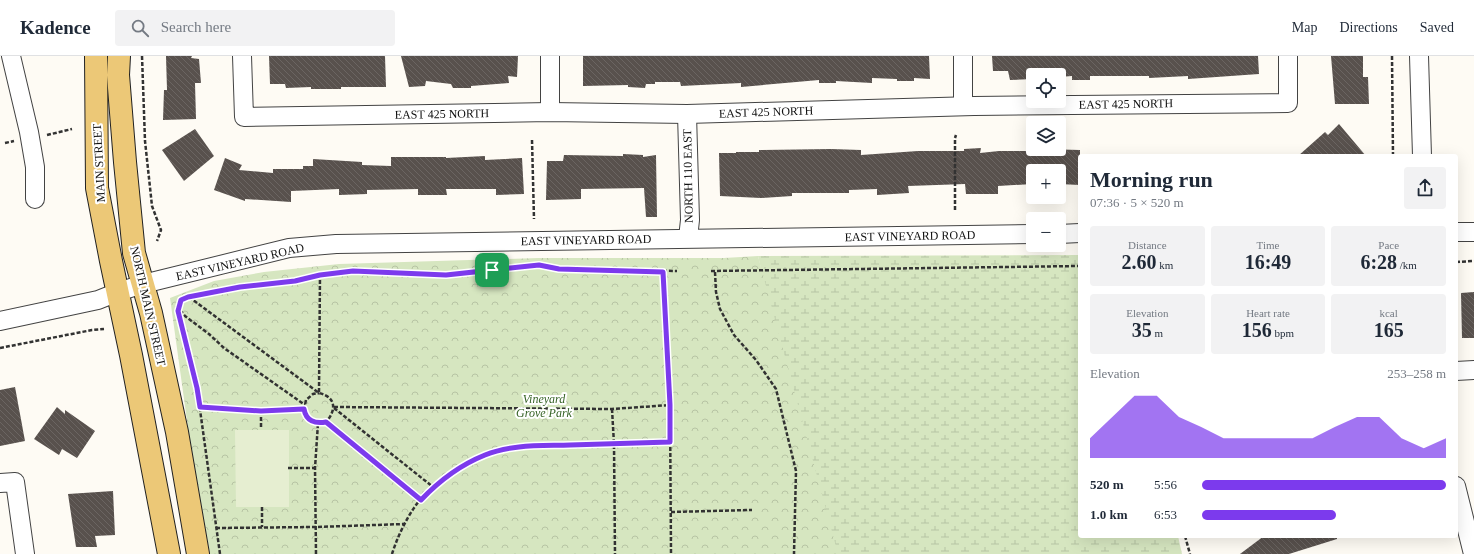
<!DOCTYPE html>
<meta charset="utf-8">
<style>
body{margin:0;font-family:Georgia,serif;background:#f2f2f3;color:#1f2937;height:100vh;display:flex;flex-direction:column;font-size:15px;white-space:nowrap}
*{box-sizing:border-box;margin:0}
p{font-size:13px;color:#747a83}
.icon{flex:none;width:22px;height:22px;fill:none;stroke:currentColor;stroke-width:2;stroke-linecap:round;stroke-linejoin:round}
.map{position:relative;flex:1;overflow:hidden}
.panel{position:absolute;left:1078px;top:98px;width:380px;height:384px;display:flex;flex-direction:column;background:#fff;border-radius:4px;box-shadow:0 4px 16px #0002}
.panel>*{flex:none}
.fabs{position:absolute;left:1026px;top:12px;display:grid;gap:8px}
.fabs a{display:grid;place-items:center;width:40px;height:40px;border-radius:4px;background:#fff;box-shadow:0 4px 16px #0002;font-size:20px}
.pin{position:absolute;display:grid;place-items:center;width:34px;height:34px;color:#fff;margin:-17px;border-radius:8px;box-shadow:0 2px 6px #0006}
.round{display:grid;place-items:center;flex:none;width:42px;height:42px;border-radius:4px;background:#f2f2f3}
.summary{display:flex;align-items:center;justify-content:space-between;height:68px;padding:0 12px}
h1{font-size:22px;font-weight:800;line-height:30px}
.stats{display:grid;grid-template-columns:repeat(3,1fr);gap:6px;height:68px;padding:4px 12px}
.stats div{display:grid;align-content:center;border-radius:4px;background:#f2f2f3;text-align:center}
.stats b{font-size:20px;font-weight:800}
.stats small{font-size:11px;font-weight:400}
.stats p{font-size:11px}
.chart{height:112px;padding:8px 12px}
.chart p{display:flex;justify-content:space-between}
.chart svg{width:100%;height:72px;margin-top:4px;fill:#7c3aed;opacity:.7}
ul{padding:0 12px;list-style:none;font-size:13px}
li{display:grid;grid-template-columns:64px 48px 1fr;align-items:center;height:30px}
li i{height:10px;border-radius:5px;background:#7c3aed}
header{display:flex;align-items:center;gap:24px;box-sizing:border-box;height:56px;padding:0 20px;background:#fff;border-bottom:1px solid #e0e1e3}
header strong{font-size:19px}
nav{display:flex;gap:22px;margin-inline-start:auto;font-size:14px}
.search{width:280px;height:36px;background:#f2f2f3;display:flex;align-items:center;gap:10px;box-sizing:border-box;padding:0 14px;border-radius:4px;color:#747a83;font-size:15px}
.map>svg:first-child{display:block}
</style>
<header>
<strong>Kadence</strong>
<div class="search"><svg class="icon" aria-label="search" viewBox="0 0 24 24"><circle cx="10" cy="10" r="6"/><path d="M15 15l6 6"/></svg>Search here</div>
<nav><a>Map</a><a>Directions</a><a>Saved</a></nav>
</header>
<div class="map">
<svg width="1474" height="498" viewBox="0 0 1474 498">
<defs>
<pattern id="wetland-marsh" width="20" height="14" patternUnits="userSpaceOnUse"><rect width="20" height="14" fill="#d6e6c0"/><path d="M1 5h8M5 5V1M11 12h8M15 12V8" fill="none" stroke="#b7c4a4"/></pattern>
<pattern id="park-crowns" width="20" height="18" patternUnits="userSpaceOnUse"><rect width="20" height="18" fill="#d6e6c0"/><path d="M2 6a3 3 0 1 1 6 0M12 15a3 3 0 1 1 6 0" fill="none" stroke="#b7c4a4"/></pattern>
<pattern id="building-back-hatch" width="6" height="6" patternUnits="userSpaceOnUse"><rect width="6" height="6" fill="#58514d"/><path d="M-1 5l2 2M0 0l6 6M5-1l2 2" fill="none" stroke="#6b6562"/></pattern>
</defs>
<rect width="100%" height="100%" fill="#fefbf4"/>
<polygon fill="url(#wetland-marsh)" points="1080,199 1080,480 1178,480 1182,498 829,498 758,200"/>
<polygon fill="url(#park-crowns)" points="758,200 838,498 210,498 189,379 170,242 214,225 264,216 339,208 538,202 724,202"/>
<polygon fill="#e6eed1" points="235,374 289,374 289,451 236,451"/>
<g fill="url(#building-back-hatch)">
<polygon points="166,0 192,0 191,2 199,3 201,27 195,27 196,63 163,64 164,34 167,34"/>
<polygon points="269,0 385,0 386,31 341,31 341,33 311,33 311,31 286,32 285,28 270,28"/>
<polygon points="401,0 518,0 517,21 508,20 509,27 471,30 471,32 453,32 451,28 426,25 425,30 409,31"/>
<polygon points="583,0 929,0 930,23 914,22 914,25 897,25 897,23 872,22 872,27 836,25 836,27 819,27 819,24 741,31 741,27 681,30 680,26 655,26 655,28 646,28 645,32 628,31 628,29 583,30"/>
<polygon points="992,0 1258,0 1259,18 1188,23 1188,20 1149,22 1149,20 1090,20 1090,24 1072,24 1072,20 1059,21 1059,19 1033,19 1033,23 1010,24 1008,15 993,15"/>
<polygon points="1331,0 1363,0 1363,21 1368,21 1369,48 1335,48"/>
<polygon points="1339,68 1366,100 1298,100 1325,76 1328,79"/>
<polygon points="195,73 214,100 184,125 162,94"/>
<polygon points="981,92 980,97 999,95 1043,95 1043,93 1080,94 1080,129 1059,128 1059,115 1033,115 1033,128 998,130 998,138 966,138 965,128 908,130 909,137 877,139 877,133 849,134 849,137 792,137 792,140 761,142 720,140 719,97 736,97 736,96 759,96 759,94 831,93 861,94 861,99 918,95 964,95 964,93"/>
<polygon points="623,98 643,99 643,101 656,99 657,161 646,161 644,132 581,133 581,143 546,144 547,105 563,105 564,99 623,100"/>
<polygon points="485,100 485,104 522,102 524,138 496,139 496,133 446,133 447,139 418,139 418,133 367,134 367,138 339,139 339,133 291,135 291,146 245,143 245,145 214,134 225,102 242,109 239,114 273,117 273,113 303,113 303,110 313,110 313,103 362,106 362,109 391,110 391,101 446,101 446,102"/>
<polygon points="1474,236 1474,282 1462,282 1461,237"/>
<polygon points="15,331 25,385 0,390 0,334"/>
<polygon points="57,351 65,358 65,354 95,375 77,402 62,393 59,399 34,383"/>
<polygon points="113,435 115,479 95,480 97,491 76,491 68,438"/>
<polygon points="1264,480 1337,480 1337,483 1289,498 1240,498"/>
</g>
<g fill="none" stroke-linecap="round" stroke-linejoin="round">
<g stroke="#434343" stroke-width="20">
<g id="minor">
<polyline points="11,0 29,76 35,111 35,143"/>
<polyline points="242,0 244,61 550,56 687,58 974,50 1288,47 1288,0"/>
<polyline points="963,0 963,50"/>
<polyline points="1419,0 1422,100"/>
<polyline points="550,56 550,0"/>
<polyline points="687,58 690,164 688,182"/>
<polyline points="1456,176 1474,176"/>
<polyline points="1059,178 1080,177"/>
<polyline points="0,265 98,244 118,236 143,228 289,192 336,188 1033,178"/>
<polyline points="1456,315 1474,314"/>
<polyline points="0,427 15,426 25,498"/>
<polyline points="1456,430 1473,498"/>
</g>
</g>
<g stroke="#212121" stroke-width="24">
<g id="major">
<polyline points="96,0 97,132 111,205 131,299 169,498"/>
<polyline points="119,0 118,19 125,106 134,197 151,257 177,376 198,498"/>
</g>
</g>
<g stroke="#323232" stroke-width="2.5" stroke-dasharray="4 2" stroke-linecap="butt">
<polyline points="142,0 145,85 152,150 161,174 157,185"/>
<polyline points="1392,0 1393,100"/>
<polyline points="47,79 72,73"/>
<polyline points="532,84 534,163"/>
<polyline points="5,87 14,85"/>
<polyline points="955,154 955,82 956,79"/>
<polyline points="1456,206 1474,205"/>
<polyline points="711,215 1080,210"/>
<polyline points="715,216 716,236 720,253 734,279 756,304 776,333 796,415 794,498"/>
<path d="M189 241 319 337C337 341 336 355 326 366 309 368 302 361 306 344L313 338 319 337"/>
<polyline points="176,250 185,260 209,278 224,292 305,349"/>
<polyline points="0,292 92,274 104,273"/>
<polyline points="319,336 320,219"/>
<polyline points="670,349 671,498"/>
<polyline points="200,351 261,355 304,353"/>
<polyline points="334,351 612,353 670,349 663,216"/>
<polyline points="334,352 433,431"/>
<polyline points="612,353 614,388 615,498"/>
<polyline points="261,355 261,373"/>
<polyline points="326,366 421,444"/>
<polyline points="288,412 315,412"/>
<polyline points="262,451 262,471"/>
<polyline points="671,456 752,454"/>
<polyline points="216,472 316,471 405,468"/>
<polyline points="1185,480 1190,498"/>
<polyline points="220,498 197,332 178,255 181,244 189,241 240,231 295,225 320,219 353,215 446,219 539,209 559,213 677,215"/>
<polyline points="316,498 315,412 318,367"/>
<path d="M392 498C397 482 406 463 416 449 436 420 479 399 513 392 534 388 558 390 579 389 610 388 640 387 670 386"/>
</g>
<use href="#minor" stroke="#fff" stroke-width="18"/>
<use href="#major" stroke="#ecc877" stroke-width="22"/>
</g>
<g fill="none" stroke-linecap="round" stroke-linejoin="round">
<g stroke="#fff" stroke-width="8">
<path id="route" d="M539 209 559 213 663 216 670 349V386C637 387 603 388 570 389 542 390 512 388 485 399 460 409 439 425 421 444L326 366C315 368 306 365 304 353L261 355 200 351 197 332 178 255 181 244 188 241 240 231 295 225 320 219 353 215 446 219Z"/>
</g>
<use href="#route" stroke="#7c3aed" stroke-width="5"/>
</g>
<g text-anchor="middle" stroke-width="4" stroke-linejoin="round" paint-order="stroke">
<g font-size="12" fill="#101010" stroke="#fff">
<text transform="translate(1126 48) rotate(-1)" y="4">EAST 425 NORTH</text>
<text transform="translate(766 56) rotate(-2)" y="4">EAST 425 NORTH</text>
<text transform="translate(442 58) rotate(-1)" y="4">EAST 425 NORTH</text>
<text transform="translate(99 107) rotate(-93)" y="4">MAIN STREET</text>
<text transform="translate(688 120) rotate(-91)" y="4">NORTH 110 EAST</text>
<text transform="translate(910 180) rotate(-1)" y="4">EAST VINEYARD ROAD</text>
<text transform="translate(586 184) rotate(-1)" y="4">EAST VINEYARD ROAD</text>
<text transform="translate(240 206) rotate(-13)" y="4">EAST VINEYARD ROAD</text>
<text transform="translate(148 250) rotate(77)" y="4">NORTH MAIN STREET</text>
</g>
<g font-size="12" font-style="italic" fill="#366326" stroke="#fff">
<text x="544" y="347">Vineyard<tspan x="544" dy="14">Grove Park</tspan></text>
</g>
</g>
</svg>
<div class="fabs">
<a><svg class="icon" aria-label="locate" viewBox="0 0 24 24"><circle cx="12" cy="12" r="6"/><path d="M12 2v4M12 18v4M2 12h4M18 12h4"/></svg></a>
<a><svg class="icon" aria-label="layers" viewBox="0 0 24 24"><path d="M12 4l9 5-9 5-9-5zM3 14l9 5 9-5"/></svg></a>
<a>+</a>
<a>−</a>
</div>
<div class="pin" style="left:492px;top:214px;background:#1e9e55"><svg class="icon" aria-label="arrive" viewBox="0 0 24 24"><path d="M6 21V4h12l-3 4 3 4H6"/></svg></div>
<section class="panel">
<div class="summary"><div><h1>Morning run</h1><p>07:36 · 5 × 520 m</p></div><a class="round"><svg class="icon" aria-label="share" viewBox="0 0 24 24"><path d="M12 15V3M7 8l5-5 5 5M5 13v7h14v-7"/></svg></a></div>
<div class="stats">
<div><p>Distance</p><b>2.60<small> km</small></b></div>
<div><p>Time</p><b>16:49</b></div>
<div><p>Pace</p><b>6:28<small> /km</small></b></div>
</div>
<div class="stats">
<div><p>Elevation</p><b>35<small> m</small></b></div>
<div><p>Heart rate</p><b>156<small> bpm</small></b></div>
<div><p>kcal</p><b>165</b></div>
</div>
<div class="chart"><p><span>Elevation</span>253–258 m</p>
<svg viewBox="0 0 160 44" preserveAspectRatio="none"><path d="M0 44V32L10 19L20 6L30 6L40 19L50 25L60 32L70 32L80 32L90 32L100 32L110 25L120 19L130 19L140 32L150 38L160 32V44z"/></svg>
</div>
<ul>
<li><b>520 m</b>5:56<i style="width:100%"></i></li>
<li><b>1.0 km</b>6:53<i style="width:55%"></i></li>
</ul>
</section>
</div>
